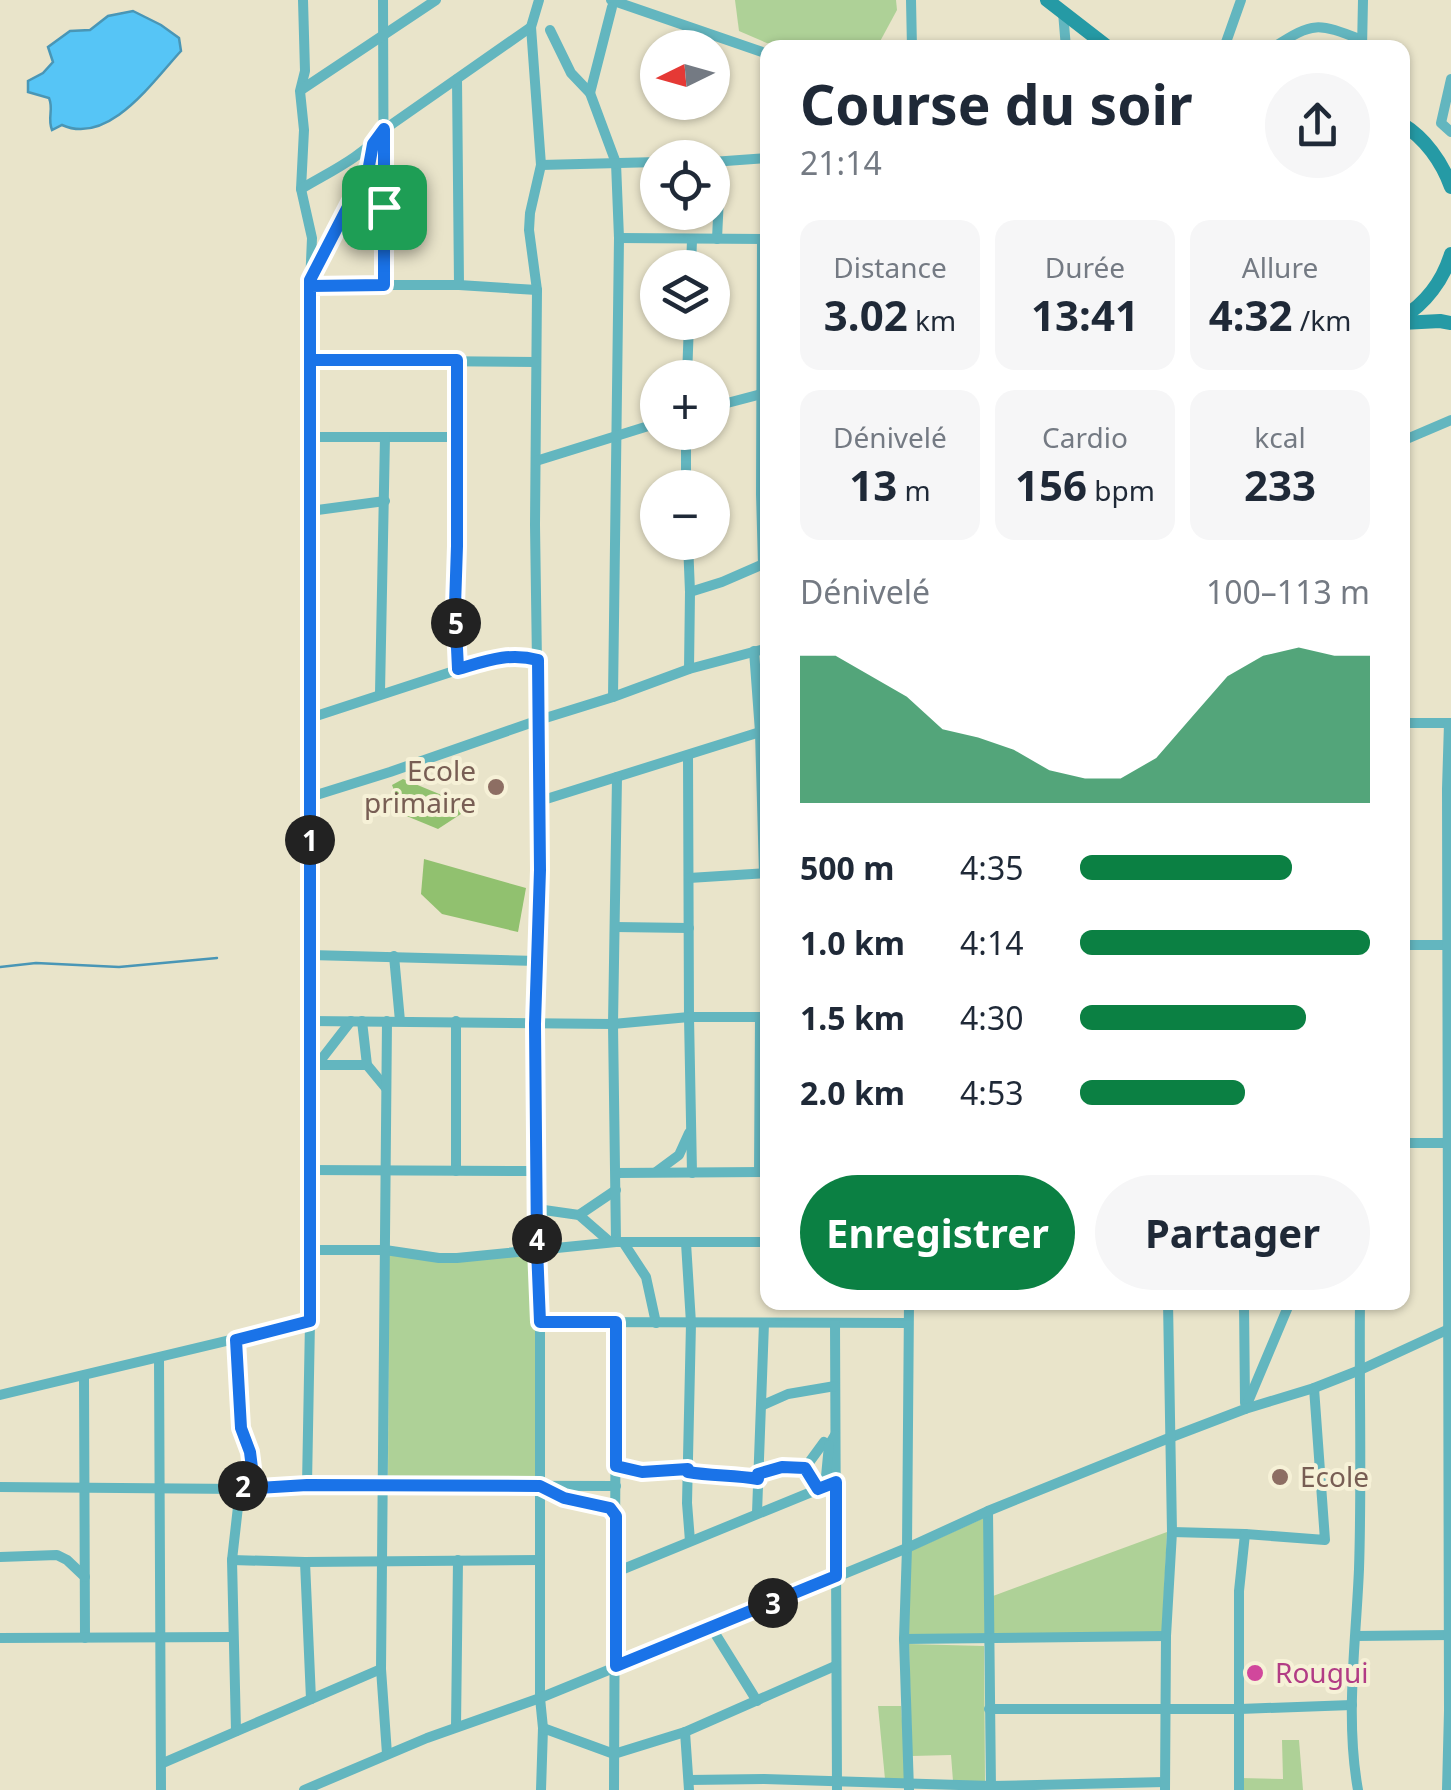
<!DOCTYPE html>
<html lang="fr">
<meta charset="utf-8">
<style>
body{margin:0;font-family:"Noto Sans",sans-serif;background:#f6f6f7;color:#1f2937;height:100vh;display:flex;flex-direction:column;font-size:38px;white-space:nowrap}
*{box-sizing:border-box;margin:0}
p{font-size:32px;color:#747a83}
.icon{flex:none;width:55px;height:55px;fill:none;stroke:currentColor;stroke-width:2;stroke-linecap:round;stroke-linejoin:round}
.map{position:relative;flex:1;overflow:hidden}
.sheet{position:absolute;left:760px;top:40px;width:650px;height:1270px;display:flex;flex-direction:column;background:#fff;border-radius:20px;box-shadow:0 2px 8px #0004}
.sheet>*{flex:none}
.needle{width:65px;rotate:265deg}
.buttons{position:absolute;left:640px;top:30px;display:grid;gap:20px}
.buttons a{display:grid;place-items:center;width:90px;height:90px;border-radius:50%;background:#fff;box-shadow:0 2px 8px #0004;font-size:50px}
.pin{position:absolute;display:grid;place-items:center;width:85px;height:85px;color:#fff;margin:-42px;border-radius:20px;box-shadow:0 5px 15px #0006}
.km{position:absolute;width:50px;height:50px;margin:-25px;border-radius:50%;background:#222;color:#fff;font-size:28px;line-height:50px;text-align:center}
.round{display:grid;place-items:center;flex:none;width:105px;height:105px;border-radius:52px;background:#f6f6f7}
.overview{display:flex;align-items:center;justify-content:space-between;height:170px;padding:0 40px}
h1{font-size:55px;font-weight:700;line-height:75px}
.metrics{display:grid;grid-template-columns:repeat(3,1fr);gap:15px;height:170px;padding:10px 40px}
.metrics div{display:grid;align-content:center;border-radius:20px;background:#f6f6f7;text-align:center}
.metrics b{font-size:42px;font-weight:700}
.metrics small{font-size:28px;font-weight:400}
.metrics p{font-size:28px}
.chart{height:280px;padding:20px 40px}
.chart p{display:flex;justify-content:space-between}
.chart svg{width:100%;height:180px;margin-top:10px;fill:#0b8043;opacity:.7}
.cta{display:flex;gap:20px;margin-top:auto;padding:20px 40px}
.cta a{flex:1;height:115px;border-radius:60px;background:#0b8043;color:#fff;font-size:40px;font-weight:700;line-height:115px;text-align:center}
.cta a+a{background:#f6f6f7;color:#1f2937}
ul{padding:0 40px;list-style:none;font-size:32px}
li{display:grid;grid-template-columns:160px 120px 1fr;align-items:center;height:75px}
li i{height:25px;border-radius:12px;background:#0b8043}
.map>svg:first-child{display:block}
</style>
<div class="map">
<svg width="1451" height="1790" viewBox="0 0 1451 1790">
<rect width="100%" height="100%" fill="#e9e4ca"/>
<g fill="#aed197">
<polygon points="735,0 896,0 897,10 877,47 776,47 739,31"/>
<polygon points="534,1252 537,1484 388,1482 389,1254"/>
<polygon points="984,1518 985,1637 908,1636 911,1551"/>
<polygon points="1167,1532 1162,1634 994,1637 993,1596"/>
<polygon points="909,1644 984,1646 985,1782 953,1781 951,1755 912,1756"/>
<polygon points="878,1706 901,1706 906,1779 885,1779"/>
<polygon points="1282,1740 1299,1740 1303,1790 1240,1790 1240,1778 1283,1779"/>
</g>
<g fill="#91c16f">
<polygon points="403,779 461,803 464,812 438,829 404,815 392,785"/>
<polygon points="424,859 526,888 518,932 442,914 421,894"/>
</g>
<path fill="#56c5f6" stroke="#4996b6" stroke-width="2.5" d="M133 11 161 25 179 38 181 51C153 81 109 146 62 125L52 130C47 117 54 110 49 98L28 92V81L43 73 53 62 48 47 70 31 90 30 108 16Z"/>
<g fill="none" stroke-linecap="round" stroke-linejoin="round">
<polyline stroke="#4996b6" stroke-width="2.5" points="0,967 36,963 119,967 217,958"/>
<g stroke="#63b6bf" stroke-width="10">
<polyline points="303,0 305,71 300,91 304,130 301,189 312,238 310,285 310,1321 307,1485"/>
<polyline points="383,0 384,285"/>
<polyline points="539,0 531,27 541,165 530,213 529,230 537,290 535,525 540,870 535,1024 537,1248 540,1322 540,1698 543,1728 541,1790"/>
<polyline points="611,0 768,54"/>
<polyline points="911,0 912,48"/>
<polyline points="1063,12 1066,48"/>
<polyline points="550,30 571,73 590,93 616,163 619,238 613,697"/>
<path d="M1274 47C1314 21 1318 23 1362 40"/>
<polyline points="1224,48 1241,0"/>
<polyline points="1362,48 1363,0"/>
<polyline points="457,79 459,285"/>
<polyline points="1451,79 1441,123 1451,132"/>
<polyline points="301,90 436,0"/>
<polyline points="590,93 612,7"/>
<polyline points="712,162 719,196 717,239"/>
<polyline points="712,162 768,158"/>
<polyline points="541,165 658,162"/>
<path d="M301 189C331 171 363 157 385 129L531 27"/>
<polyline points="619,238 768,239"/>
<polyline points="762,239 761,494 763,564"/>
<polyline points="691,268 692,240"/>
<polyline points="313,273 369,166 373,143"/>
<polyline points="310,285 459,285 537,290"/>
<polyline points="310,360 536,362"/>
<polyline points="457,360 455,606 458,669"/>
<polyline points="687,378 689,322"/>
<polyline points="712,407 765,393"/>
<polyline points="686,432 686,488"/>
<polyline points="310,437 457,437"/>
<polyline points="1402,441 1451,420"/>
<polyline points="536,461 658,423"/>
<polyline points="310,511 385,501"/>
<polyline points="688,542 690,592 689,669"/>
<polyline points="690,592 722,582 768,562"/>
<polyline points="754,651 760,732 764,873"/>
<polyline points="380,693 385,437"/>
<polyline points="310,718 500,656 524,656 538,660"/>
<polyline points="1402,723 1451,723"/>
<polyline points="688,756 689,1017 692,1173"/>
<polyline points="310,797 390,772 539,720 613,697 689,669 768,648"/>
<polyline points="540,801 760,732"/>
<polyline points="689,878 767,873"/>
<polyline points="615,927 689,928"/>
<polyline points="1402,945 1450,945"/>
<polyline points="310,955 537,961"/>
<polyline points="394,956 400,1021"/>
<polyline points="310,1021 613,1024 689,1017 768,1017"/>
<polyline points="362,1021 367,1065 386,1088"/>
<polyline points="456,1021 456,1171"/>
<polyline points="310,1065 320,1061 351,1021"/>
<polyline points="316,1065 367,1065"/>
<polyline points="1402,1143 1448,1143"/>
<polyline points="310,1170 536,1171"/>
<polyline points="656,1172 679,1155 689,1133"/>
<polyline points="759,1172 760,1017"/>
<polyline points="616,1173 768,1172"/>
<polyline points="537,1209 579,1215 610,1242"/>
<polyline points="579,1215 616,1190"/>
<polyline points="616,1242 613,1024 617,777"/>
<polyline points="623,1242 646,1277 656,1323"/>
<polyline points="686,1243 691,1323 687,1503 690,1541"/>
<polyline points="310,1250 385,1250 439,1258 457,1258 616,1242 768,1242"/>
<polyline points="909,1302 907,1548 904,1639 909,1790"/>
<polyline points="1244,1302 1245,1403"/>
<polyline points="540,1322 908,1323"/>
<polyline points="835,1323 837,1790"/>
<polyline points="159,1358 161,1790"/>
<polyline points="84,1376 85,1638"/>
<polyline points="0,1395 310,1321"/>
<polyline points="761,1406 788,1394 835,1386"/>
<polyline points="1245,1409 1290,1302"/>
<polyline points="616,1466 642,1472 687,1469"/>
<polyline points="805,1468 824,1442 829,1445 835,1435"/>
<polyline points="688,1473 758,1479"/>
<polyline points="758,1475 782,1467 805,1468 818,1489"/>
<polyline points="0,1487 240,1489 307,1485 616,1486"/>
<polyline points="825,1487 829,1445"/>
<polyline points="544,1488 564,1498 610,1509 615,1515"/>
<polyline points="988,1511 991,1790"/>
<polyline points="757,1513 764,1323"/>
<polyline points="1172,1532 1245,1534 1325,1540 1314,1388"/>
<polyline points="0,1557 57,1555 67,1560 85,1577"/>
<polyline points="232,1560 305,1562 540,1560"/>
<polyline points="305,1562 311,1699"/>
<polyline points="616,1572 836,1482"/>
<polyline points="711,1627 757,1701"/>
<polyline points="1356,1636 1451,1635"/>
<polyline points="0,1638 233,1637"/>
<polyline points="904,1639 1166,1636"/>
<polyline points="989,1709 1240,1709 1352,1705"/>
<polyline points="456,1727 458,1560"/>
<polyline points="543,1728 614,1754 685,1732 835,1666"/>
<polyline points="236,1731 232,1560 240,1489 250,1478 252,1468 250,1452 241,1428 236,1340"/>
<polyline points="685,1732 689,1790"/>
<polyline points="387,1754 381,1669 387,1021"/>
<polyline points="163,1763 381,1669"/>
<polyline points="689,1780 764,1779 991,1786 1165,1782"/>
<polyline points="304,1790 427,1738 540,1698 763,1607 907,1548 988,1511 1169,1438 1245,1409 1314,1388 1360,1370 1451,1328"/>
<polyline points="614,1790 616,1323"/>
<polyline points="1165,1790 1166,1636 1172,1532 1168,1302"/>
<polyline points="1239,1790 1239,1591 1245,1534"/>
<path d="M1358 1790C1345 1718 1356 1642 1359 1569 1362 1481 1359 1391 1360 1302"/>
<polyline points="1447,1790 1449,1711 1447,789 1449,723"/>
</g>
<g stroke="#259aa5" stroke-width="14">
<polyline points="1047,0 1109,48"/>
<path d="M1402 124C1425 138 1442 162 1451 187"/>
<path d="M1402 318C1426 303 1443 280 1451 254"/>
<polyline points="1402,323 1440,321 1451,323"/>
</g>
</g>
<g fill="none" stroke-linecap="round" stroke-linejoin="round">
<g stroke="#fff" stroke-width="20">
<path id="route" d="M384 207V285L310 286V1321L236 1340 241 1428 250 1452 252 1468 250 1478 240 1489 307 1485 540 1486 564 1498 610 1508 616 1516V1666L836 1576V1482L818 1489 805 1468 782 1467 758 1474V1479C735 1475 711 1476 688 1472V1469L642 1472 616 1466V1322H540L537 1248 535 1024 540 870 538 660C509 652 486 661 458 669L455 606 457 546V360H310V280L369 166 373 144 384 129V207"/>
</g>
<use href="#route" stroke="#1a73e8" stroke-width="12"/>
</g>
<g fill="#8d6e63" stroke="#f6f1d7" stroke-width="4">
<circle cx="496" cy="787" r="10"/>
<circle cx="1280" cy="1477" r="10"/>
</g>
<circle fill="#d1479c" stroke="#f6f1d7" stroke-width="4" cx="1255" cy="1673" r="10"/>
<g text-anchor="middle" stroke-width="8" stroke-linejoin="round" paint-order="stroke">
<g font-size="28" fill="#785e54" stroke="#f6f1d7" text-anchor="end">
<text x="476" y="781">Ecole<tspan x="476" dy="32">primaire</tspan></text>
<text x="1300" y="1487" text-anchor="start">Ecole</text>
</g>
<g font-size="28" fill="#b23c85" stroke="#f6f1d7" text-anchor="start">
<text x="1275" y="1683">Rougui</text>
</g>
</g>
</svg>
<div class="buttons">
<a><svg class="needle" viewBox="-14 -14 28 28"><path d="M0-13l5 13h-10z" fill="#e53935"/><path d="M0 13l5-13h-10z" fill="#747a83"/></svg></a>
<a><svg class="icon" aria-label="locate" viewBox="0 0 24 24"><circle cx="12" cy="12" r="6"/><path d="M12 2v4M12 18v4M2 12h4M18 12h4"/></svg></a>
<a><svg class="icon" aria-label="layers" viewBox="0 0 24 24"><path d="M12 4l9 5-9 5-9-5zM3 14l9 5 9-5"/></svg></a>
<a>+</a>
<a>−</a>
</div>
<div class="pin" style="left:384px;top:207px;background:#1e9e55"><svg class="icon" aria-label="arrive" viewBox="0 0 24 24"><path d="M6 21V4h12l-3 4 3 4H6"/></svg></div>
<b class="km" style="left:310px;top:840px">1</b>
<b class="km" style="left:243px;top:1486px">2</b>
<b class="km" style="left:773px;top:1603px">3</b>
<b class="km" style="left:537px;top:1239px">4</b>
<b class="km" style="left:456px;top:623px">5</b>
<section class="sheet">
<div class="overview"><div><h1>Course du soir</h1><p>21:14</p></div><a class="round"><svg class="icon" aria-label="share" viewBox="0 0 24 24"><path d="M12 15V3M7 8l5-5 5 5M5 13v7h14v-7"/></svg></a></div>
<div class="metrics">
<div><p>Distance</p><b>3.02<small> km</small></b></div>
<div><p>Durée</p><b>13:41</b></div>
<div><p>Allure</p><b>4:32<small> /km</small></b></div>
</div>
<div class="metrics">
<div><p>Dénivelé</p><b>13<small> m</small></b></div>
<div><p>Cardio</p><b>156<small> bpm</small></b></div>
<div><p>kcal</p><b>233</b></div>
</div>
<div class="chart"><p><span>Dénivelé</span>100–113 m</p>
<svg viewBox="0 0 160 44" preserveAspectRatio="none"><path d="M0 44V8L10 8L20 13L30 18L40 26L50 28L60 31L70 36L80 38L90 38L100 33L110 23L120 13L130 8L140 6L150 8L160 8V44z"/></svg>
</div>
<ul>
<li><b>500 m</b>4:35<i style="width:73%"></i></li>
<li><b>1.0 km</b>4:14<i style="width:100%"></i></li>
<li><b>1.5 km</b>4:30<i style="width:78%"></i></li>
<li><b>2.0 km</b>4:53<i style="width:57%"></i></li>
</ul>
<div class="cta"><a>Enregistrer</a><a>Partager</a></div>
</section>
</div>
